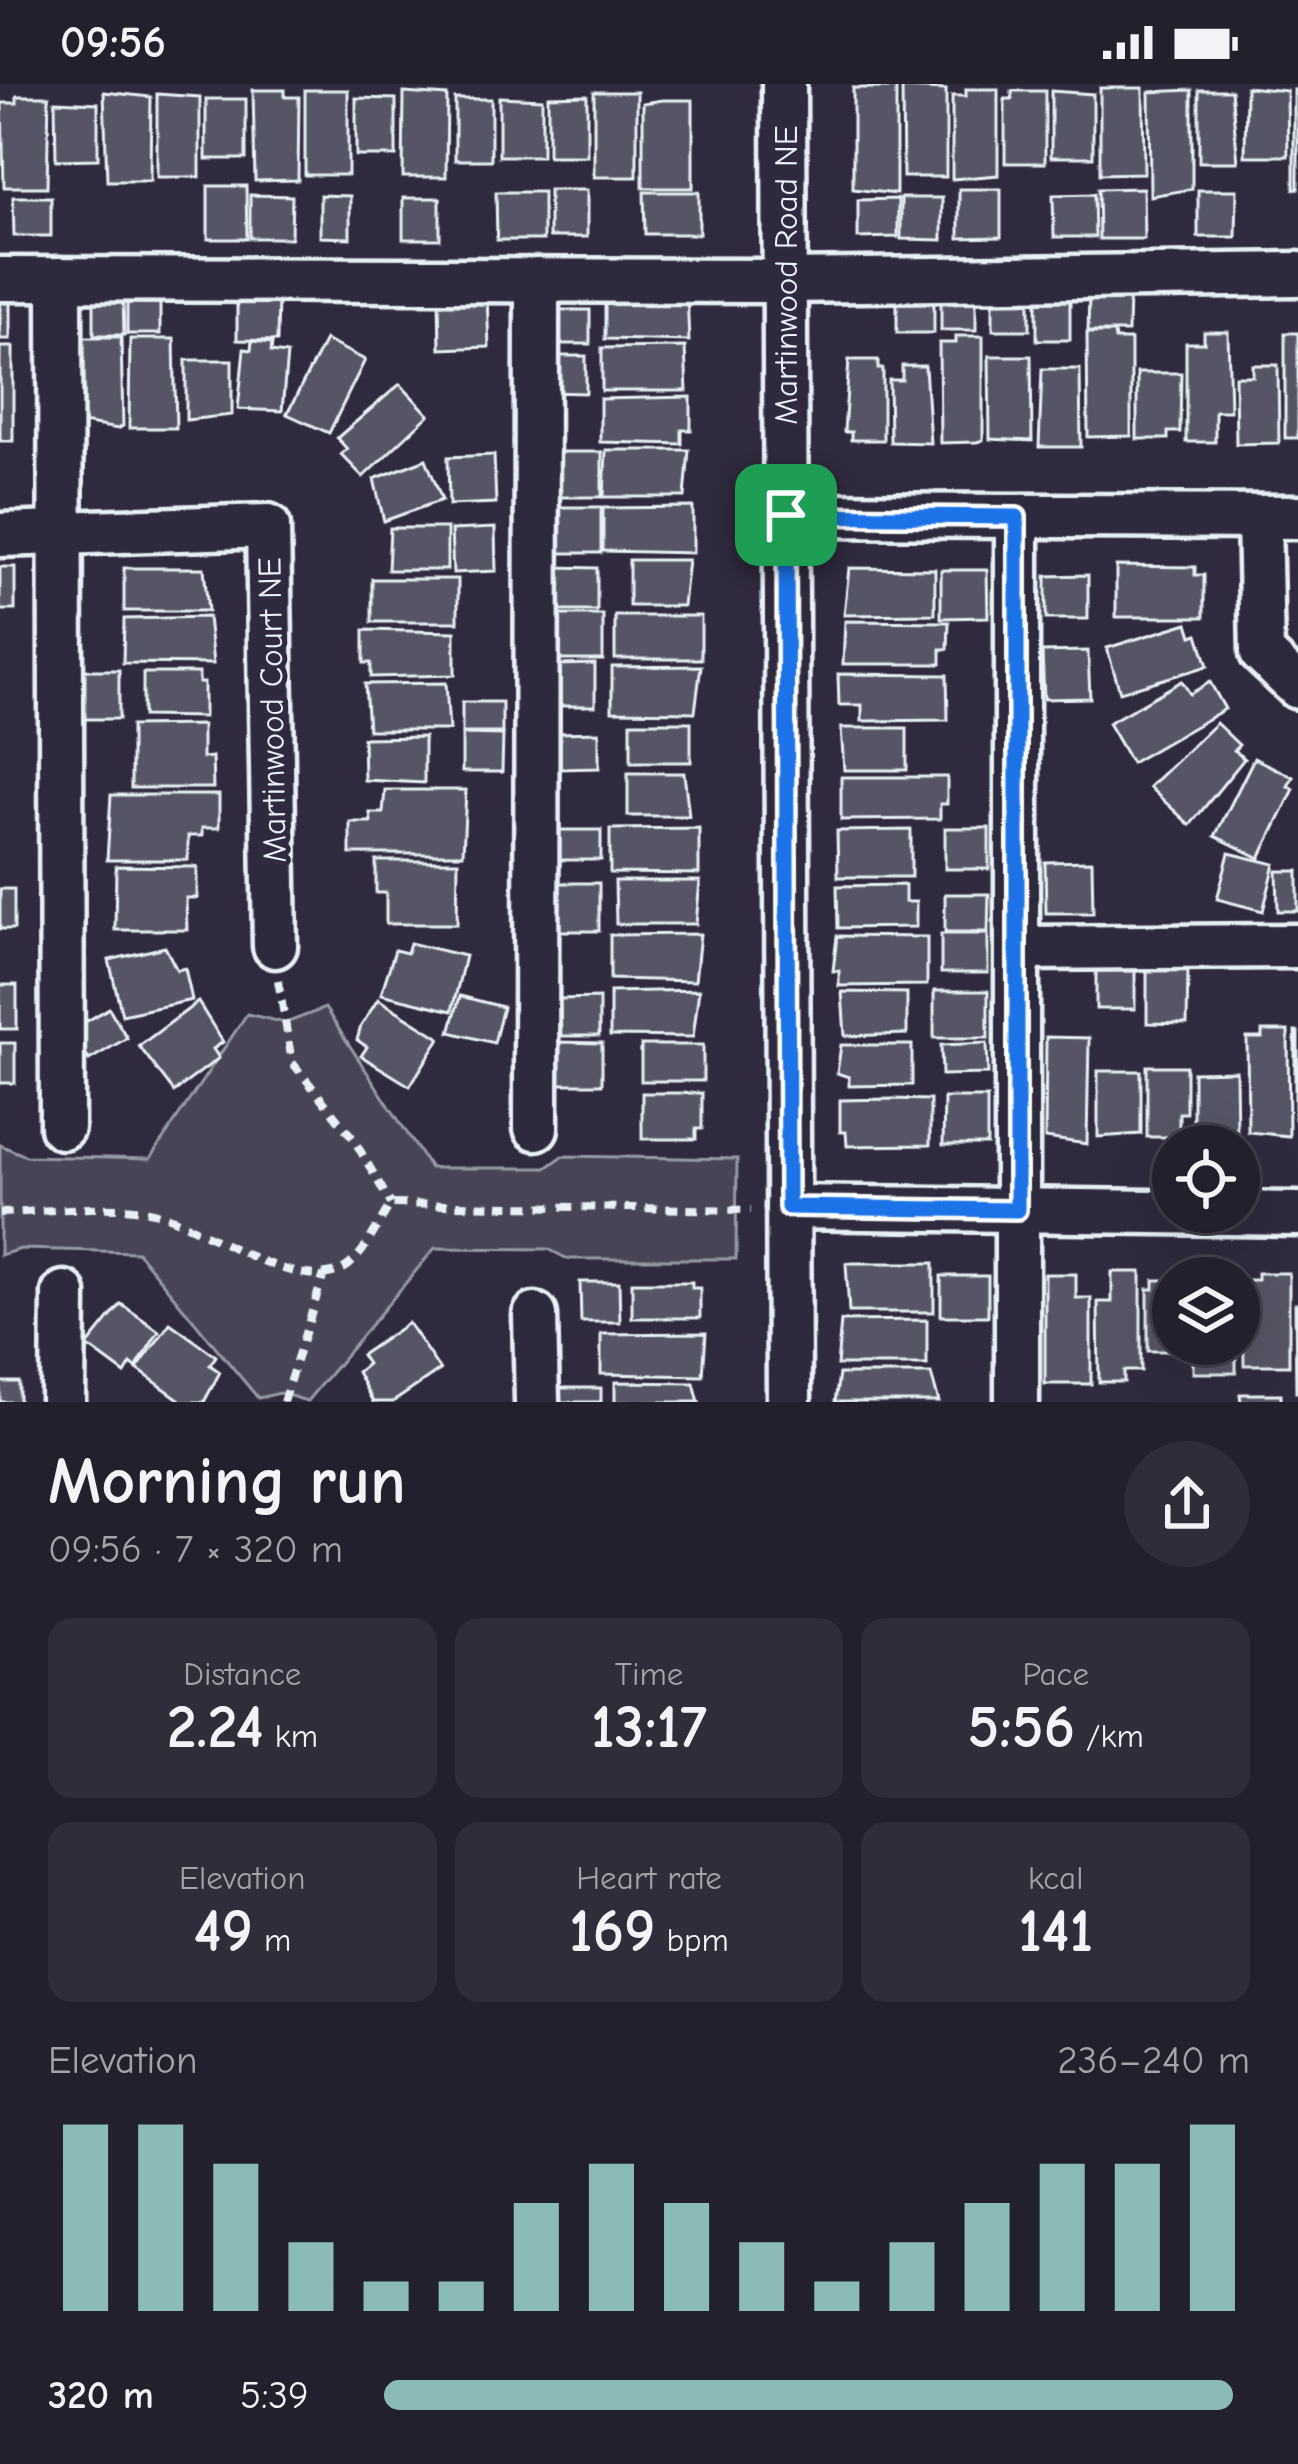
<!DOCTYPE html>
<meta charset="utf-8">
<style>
body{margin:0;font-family:"Comic Neue",sans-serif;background:#2f2d3a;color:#f1f3f6;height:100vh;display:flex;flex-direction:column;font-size:45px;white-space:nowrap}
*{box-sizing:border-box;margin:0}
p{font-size:39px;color:#a3a3aa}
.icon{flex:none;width:66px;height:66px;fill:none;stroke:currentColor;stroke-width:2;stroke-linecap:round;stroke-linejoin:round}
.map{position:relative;height:1318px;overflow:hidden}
.side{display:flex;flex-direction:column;background:#23202e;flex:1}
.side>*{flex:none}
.controls{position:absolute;left:1152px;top:1041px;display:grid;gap:24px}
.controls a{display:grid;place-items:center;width:108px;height:108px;border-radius:50%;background:#23202e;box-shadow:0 12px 48px #0002,0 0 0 3px #403e4a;font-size:60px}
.pin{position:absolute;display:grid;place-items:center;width:102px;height:102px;color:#fff;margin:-51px;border-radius:24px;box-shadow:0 6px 18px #0006}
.round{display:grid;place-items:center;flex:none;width:126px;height:126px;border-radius:63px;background:#2f2d3a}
.head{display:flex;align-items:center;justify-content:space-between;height:204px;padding:0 48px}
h1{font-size:66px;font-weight:600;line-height:90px}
.stats{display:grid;grid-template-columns:repeat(3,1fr);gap:18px;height:204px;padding:12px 48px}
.stats div{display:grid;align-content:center;border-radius:24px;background:#2f2d3a;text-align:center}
.stats b{font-size:60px;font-weight:600}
.stats small{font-size:33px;font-weight:400}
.stats p{font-size:33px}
.chart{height:336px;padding:24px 48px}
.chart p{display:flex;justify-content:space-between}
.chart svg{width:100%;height:216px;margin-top:12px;stroke:#8bbbb9;stroke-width:6}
ul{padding:0 48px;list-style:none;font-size:39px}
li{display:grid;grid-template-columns:192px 144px 1fr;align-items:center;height:90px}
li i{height:30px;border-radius:15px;background:#8bbbb9}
.status{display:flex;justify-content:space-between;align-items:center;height:84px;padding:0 60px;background:#23202e;direction:ltr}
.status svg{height:33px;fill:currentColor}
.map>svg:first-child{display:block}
</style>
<div class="status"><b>09:56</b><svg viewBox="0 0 49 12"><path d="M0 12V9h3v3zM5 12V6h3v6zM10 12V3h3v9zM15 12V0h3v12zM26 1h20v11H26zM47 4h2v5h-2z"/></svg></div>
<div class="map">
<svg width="1298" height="1318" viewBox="0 0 1298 1318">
<rect width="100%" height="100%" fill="#2f2a3d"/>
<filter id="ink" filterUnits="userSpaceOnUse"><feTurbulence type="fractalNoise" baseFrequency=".00833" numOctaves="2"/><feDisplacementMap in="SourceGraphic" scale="24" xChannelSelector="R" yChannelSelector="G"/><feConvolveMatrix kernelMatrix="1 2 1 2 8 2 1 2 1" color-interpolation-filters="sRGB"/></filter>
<g filter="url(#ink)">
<polygon fill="#464455" stroke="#979aa6" stroke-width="3" points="325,924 430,1084 546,1084 563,1072 737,1075 736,1175 568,1175 548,1165 435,1164 307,1317 280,1309 258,1314 137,1168 21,1165 0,1171 0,1061 26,1072 150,1075 247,930 286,939"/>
<g fill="#575565" stroke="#e8f1f8" stroke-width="3">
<polygon points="1246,3 1287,7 1288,72 1245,72"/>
<polygon points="853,4 896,4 896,110 853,105"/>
<polygon points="902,4 946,6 946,93 903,93"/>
<polygon points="1100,4 1143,4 1144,89 1100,90"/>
<polygon points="966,5 998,5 998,91 952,95 952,12 966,12"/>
<polygon points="253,6 285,6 285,13 299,13 298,96 255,97"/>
<rect x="305" y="6" width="43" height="85"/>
<polygon points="1192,6 1192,105 1150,112 1149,8"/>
<polygon points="1199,6 1231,6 1238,78 1199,78"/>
<rect x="1294" y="6" width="4" height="99"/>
<polygon points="1012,7 1045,7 1045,79 1005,79 1005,15 1012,15"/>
<polygon points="1051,7 1093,10 1093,73 1051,73"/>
<polygon points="104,8 151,13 150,97 107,97"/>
<rect x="594" y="8" width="43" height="85"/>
<polygon points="404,9 447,12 446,93 403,93"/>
<polygon points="157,10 200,13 200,93 157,93"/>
<polygon points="587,11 587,72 548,72 548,12"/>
<polygon points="17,12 49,12 47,103 4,103 2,19 17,19"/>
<polygon points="499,13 542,15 542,72 499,72"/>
<polygon points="356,14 396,15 396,72 356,72"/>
<rect x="206" y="15" width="40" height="60"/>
<rect x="455" y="15" width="36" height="61"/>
<polygon points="663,16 693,16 693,104 643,104 643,19"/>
<polygon points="55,17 98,19 98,75 56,76"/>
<polygon points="208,102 246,102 247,155 208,155"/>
<polygon points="1143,104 1144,155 1099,155 1098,105"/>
<polygon points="959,105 1001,105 1001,153 959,154"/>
<rect x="549" y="106" width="38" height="47"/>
<polygon points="1198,106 1237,106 1236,153 1198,153"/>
<polygon points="496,108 543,108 543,156 497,156"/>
<polygon points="644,108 699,108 699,150 645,150"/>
<polygon points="1094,110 1095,153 1054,153 1053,111"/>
<polygon points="250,111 292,112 291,154 250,154"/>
<polygon points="320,111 350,112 350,154 320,153"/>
<polygon points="13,113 51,113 51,152 14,152"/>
<rect x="403" y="114" width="37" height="41"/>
<polygon points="901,114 942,114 942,156 901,155"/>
<polygon points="898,115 898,153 858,154 858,116"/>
<rect x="897" y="208" width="37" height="41"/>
<rect x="993" y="209" width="37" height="37"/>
<polygon points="1089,209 1129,209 1128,248 1088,248"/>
<rect x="127" y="210" width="33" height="40"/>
<polygon points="687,210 689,257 605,255 605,212"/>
<rect x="941" y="210" width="35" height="36"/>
<rect x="1037" y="210" width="33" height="46"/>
<rect x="0" y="211" width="10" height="44"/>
<polygon points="237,211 278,212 277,257 237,256"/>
<polygon points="487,212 489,263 440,265 439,214"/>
<polygon points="94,213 123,213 124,251 94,251"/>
<rect x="547" y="226" width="43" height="34"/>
<polygon points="1204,248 1228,248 1230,327 1215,327 1215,358 1186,358 1186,259 1204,259"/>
<polygon points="1087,249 1114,249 1115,256 1131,256 1131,352 1088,353"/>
<rect x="1285" y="249" width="13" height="105"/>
<polygon points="956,252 983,252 983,356 977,358 940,359 939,259 956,259"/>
<polygon points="77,253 121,253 123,342 118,345 76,338"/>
<polygon points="130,255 174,255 176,344 129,344"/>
<polygon points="325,256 365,276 329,349 287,330"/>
<polygon points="252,257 272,259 271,268 287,270 282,327 238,325 244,265 251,266"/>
<rect x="0" y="263" width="13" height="94"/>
<polygon points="685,263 687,307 602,307 602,264"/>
<polygon points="547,272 586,272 586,309 547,308"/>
<polygon points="989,272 1031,272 1032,357 990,355"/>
<polygon points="186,276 232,276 232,331 186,336"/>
<polygon points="849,276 878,276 878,285 883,285 883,356 851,356 851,348 844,348"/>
<polygon points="1253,281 1278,281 1279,359 1236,360 1235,292 1253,292"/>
<polygon points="902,282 925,282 930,359 890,358 889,296 902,296"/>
<polygon points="1042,285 1080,285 1081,363 1039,363"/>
<polygon points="1137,289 1181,289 1180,348 1168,348 1168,355 1137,355"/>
<polygon points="400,300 429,331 363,393 341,370 347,365 337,354"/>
<polygon points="691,313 691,346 682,346 682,360 600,358 600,315"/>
<polygon points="606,366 689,366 685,413 604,413"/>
<rect x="552" y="368" width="50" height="45"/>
<polygon points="494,371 496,419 449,421 448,373"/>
<polygon points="426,375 442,416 384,437 374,395"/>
<rect x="553" y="423" width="48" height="46"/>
<polygon points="693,423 693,469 603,467 603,424"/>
<polygon points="390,444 447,444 447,486 388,486"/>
<polygon points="495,444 496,487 453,489 451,446"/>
<polygon points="629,476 688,476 683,522 629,522"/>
<polygon points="1116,482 1195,483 1195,491 1204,491 1204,533 1116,533"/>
<rect x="0" y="483" width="15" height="43"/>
<polygon points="554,483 597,484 597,527 554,527"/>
<polygon points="124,484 204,484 208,527 124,527"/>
<polygon points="849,484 935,485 935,530 844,531"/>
<polygon points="941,486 987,486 988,533 941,534"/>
<polygon points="1088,491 1088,535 1046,535 1046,492"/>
<rect x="372" y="495" width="86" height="43"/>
<rect x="556" y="531" width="47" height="45"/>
<rect x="615" y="532" width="86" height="43"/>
<polygon points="208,533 213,580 123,579 124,535"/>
<polygon points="845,537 949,538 948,565 941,565 941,580 843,580"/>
<polygon points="1188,539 1192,552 1198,550 1208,582 1120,608 1107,564"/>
<polygon points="364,546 455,548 455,591 371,593 371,579 364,579"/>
<polygon points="1088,567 1090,614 1044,615 1042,568"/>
<polygon points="595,580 595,622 557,622 557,581"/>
<polygon points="701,582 695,628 612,627 612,583"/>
<polygon points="71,586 119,586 119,635 72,635"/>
<polygon points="143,589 199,589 199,599 204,599 204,633 143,632"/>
<polygon points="838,590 947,591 948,636 862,637 862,621 839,621"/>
<polygon points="1182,597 1190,610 1210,598 1225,625 1131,679 1108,639"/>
<polygon points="446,599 449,646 368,646 365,600"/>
<rect x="462" y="618" width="40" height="31"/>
<rect x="631" y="638" width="60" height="40"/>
<polygon points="1216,639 1239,661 1234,666 1244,675 1190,741 1149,703"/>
<polygon points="202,641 202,674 212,673 213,704 131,704 131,642"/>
<polygon points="841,644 907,644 907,686 844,686"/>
<polygon points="599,648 599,684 558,685 557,649"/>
<polygon points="462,650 503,651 502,688 462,688"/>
<polygon points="424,653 424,699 364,696 363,654"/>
<polygon points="1254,674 1293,693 1288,702 1294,705 1260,774 1215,752"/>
<polygon points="628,689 684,689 689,732 628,732"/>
<polygon points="841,693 947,693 947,720 940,720 940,735 841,736"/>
<polygon points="385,706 466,706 463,770 350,770 350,738 371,738 370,729 383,729"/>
<polygon points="111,711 219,711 219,744 202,744 202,752 188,752 188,776 107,776"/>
<polygon points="699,744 699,790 610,789 610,745"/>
<rect x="945" y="744" width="44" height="41"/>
<rect x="558" y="746" width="43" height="30"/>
<polygon points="911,746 911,793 838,793 837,747"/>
<polygon points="1229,769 1275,780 1263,827 1217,815"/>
<polygon points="376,777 458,777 457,840 386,840 386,809 376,809"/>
<polygon points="1092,777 1093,829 1046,829 1045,778"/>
<polygon points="116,782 197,783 197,814 186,814 187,846 115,846"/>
<polygon points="1277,787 1298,787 1298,827 1278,827"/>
<polygon points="615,797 700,797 696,840 616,840"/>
<rect x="559" y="799" width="40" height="48"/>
<polygon points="905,801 905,818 916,818 916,843 838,844 837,802"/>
<rect x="0" y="805" width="14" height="40"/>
<polygon points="945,810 989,810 988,848 945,848"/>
<polygon points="700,850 695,897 610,895 610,851"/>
<rect x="941" y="850" width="47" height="39"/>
<polygon points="837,852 927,853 927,901 839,902 839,887 833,887"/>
<polygon points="410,859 465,872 452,927 381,910 395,866 407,869"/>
<polygon points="165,863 177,886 185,884 192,916 122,931 109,876"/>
<rect x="1096" y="884" width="39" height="41"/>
<polygon points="1147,884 1188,885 1187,940 1147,939"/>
<rect x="0" y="901" width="17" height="44"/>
<polygon points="699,906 693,953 610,952 610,908"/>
<rect x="934" y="907" width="54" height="47"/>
<polygon points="842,908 907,909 907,950 845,952"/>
<polygon points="460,912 503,923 494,959 450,948"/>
<polygon points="599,914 599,952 561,952 560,915"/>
<polygon points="378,915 440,954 410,1002 361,972 367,963 357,956 361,942"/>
<polygon points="198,918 223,958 213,965 219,974 174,1008 139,962"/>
<polygon points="109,924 127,954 89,976 72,946"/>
<polygon points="1262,947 1288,947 1289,1052 1248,1048 1247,954 1262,954"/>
<rect x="1295" y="948" width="3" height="87"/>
<polygon points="1046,953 1089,954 1087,1060 1045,1054"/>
<polygon points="559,958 602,959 602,1000 559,1000"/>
<rect x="0" y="959" width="15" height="40"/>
<polygon points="987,959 988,990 942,991 941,961"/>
<rect x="641" y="961" width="62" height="36"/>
<polygon points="841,961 912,961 912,1001 849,1002 849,993 837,989"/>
<polygon points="1147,982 1186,982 1186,1029 1179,1029 1179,1053 1147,1053"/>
<polygon points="1098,987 1141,987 1141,1050 1098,1053"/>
<polygon points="1236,987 1237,1054 1193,1055 1193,988"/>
<polygon points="642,1009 702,1009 702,1045 696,1045 696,1055 642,1055"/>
<polygon points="944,1014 987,1014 987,1061 943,1061"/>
<polygon points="892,1015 930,1016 930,1061 847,1062 846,1048 840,1048 840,1016"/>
<polygon points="846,1179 934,1179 934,1228 849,1228"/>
<polygon points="1194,1183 1213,1183 1213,1189 1236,1189 1236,1194 1193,1194"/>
<polygon points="1112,1188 1141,1188 1141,1287 1124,1287 1124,1298 1099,1298 1098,1218 1112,1218"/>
<polygon points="1257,1189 1289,1189 1289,1281 1244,1281 1243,1196 1257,1196"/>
<polygon points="1045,1190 1076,1190 1076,1214 1091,1214 1091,1300 1045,1300"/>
<rect x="941" y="1192" width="47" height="40"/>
<polygon points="1154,1196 1173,1196 1173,1260 1187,1260 1186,1267 1148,1267 1148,1205 1154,1205"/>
<polygon points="580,1198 619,1198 620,1238 581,1238"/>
<polygon points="632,1198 692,1198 692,1204 700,1204 700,1234 632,1234"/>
<polygon points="121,1220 159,1247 136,1284 131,1280 125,1290 87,1262"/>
<polygon points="1295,1220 1298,1220 1298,1308 1296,1308"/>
<polygon points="927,1236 927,1281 837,1281 841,1237"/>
<polygon points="170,1239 216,1272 210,1281 220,1288 204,1318 183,1318 137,1285"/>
<polygon points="408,1239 440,1286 393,1318 373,1318 357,1288 367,1280 361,1271"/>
<polygon points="706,1249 703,1292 601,1290 601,1250"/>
<rect x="1193" y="1260" width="43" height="29"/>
<polygon points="839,1290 931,1290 939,1318 835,1318"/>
<rect x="0" y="1298" width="19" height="20"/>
<polygon points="615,1298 694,1299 699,1318 615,1318"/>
<rect x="558" y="1304" width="43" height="14"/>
<polygon points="1240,1310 1281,1310 1281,1318 1241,1318"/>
</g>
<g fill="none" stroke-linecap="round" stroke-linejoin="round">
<g stroke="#e8f1f8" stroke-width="51">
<g id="minor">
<polyline points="784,0 789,1318"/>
<polyline points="0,195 785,197 1298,190"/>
<polyline points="60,195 62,1043"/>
<polyline points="786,431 1298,433"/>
<polyline points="1017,433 1017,1318"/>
<polyline points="1259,433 1262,569 1298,603"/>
<polyline points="0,451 268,442 275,862"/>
<polyline points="1019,864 1298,862"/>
<polyline points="536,1044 537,196"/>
<polyline points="788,1123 1298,1130"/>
<polyline points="535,1231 537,1318"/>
<polyline points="63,1318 64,1209"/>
</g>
</g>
<g stroke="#e8f1f8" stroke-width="8" stroke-dasharray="12 9" stroke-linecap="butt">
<polyline points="278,896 292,978 353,1054 391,1120"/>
<path d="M0 1129C47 1128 103 1119 149 1127 197 1135 300 1219 349 1181 366 1168 379 1137 391 1120L751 1126"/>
<polyline points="283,1318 324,1190"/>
</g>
<use href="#minor" stroke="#2f2a3d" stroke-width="42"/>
</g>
</g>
<g fill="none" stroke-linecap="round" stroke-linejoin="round" filter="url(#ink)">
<g stroke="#fff" stroke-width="24">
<polygon id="route" points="786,431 1017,433 1017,1126 788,1123"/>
</g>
<use href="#route" stroke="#1a73e8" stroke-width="15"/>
</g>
<g text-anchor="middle" stroke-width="10" stroke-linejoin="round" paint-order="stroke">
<g font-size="33" fill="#e8f1f8" stroke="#2f2a3d">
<text transform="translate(785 191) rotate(-90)" y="12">Martinwood Road NE</text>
<text transform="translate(271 626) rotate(-91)" y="12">Martinwood Court NE</text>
</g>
</g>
</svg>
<div class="controls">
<a><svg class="icon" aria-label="locate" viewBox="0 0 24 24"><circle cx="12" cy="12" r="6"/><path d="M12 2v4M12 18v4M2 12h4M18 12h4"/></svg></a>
<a><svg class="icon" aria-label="layers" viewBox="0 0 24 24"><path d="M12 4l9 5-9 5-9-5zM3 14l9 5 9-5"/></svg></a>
</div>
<div class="pin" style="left:786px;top:431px;background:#1e9e55"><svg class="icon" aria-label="arrive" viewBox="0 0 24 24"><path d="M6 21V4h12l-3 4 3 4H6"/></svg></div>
</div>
<section class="side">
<div class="head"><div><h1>Morning run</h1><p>09:56 · 7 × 320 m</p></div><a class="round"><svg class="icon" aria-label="share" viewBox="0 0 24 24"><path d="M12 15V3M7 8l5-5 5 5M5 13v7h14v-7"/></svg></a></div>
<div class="stats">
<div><p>Distance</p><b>2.24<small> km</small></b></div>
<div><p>Time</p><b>13:17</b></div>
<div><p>Pace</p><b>5:56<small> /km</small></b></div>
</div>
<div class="stats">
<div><p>Elevation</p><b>49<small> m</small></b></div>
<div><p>Heart rate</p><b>169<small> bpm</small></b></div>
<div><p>kcal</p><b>141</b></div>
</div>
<div class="chart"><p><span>Elevation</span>236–240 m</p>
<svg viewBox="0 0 160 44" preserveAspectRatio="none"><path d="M5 44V6M15 44V6M25 44V14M35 44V30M45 44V38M55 44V38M65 44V22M75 44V14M85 44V22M95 44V30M105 44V38M115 44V30M125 44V22M135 44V14M145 44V14M155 44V6"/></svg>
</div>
<ul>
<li><b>320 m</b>5:39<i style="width:98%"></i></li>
</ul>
</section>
